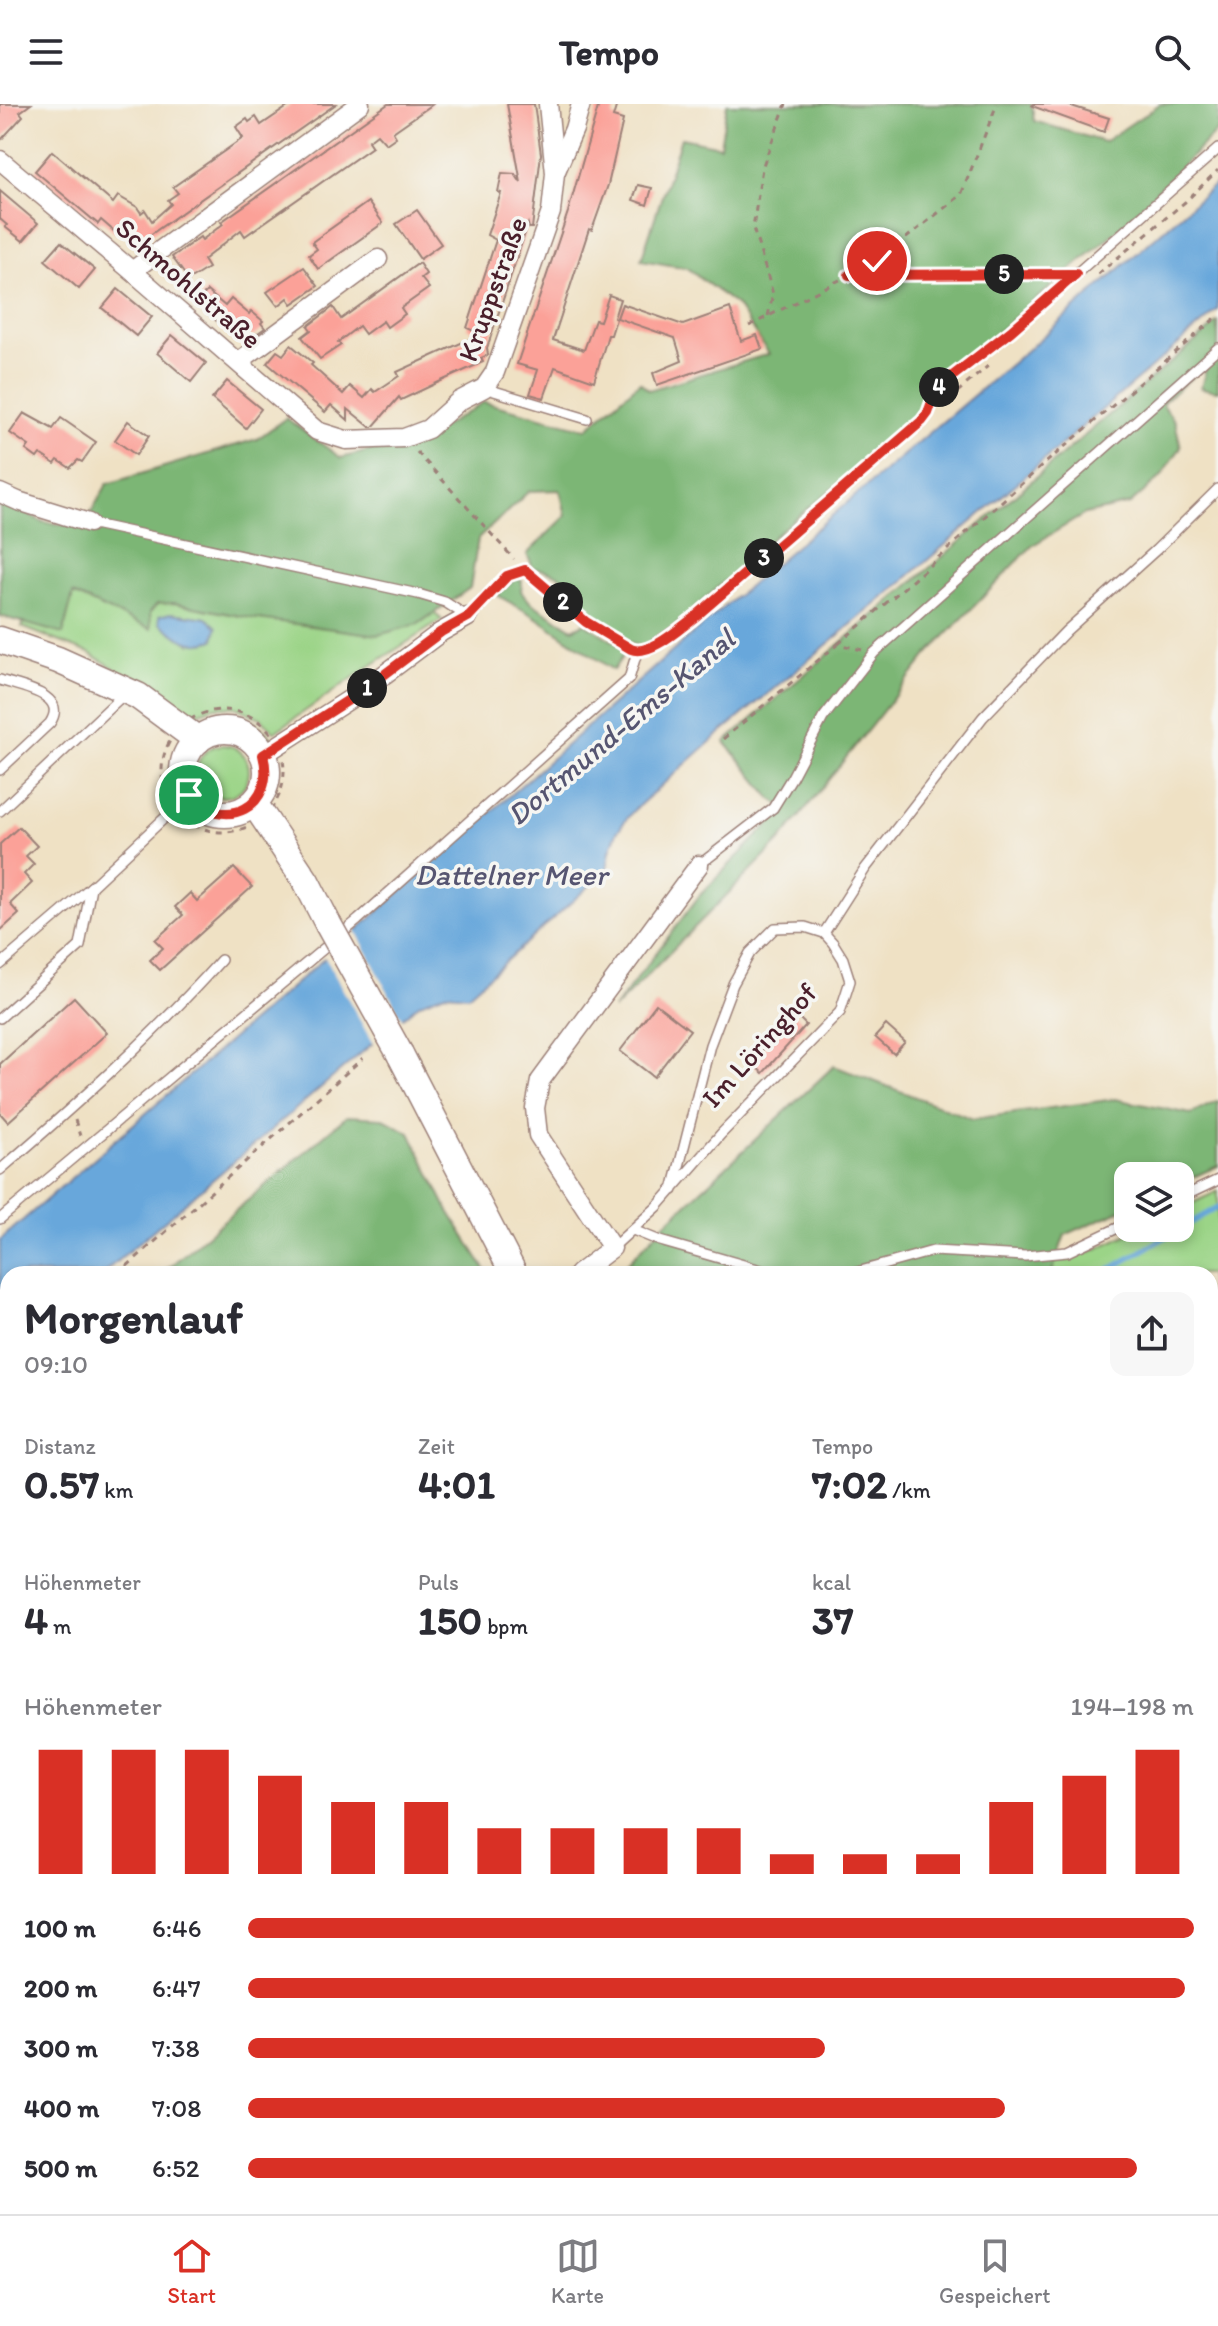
<!DOCTYPE html>
<html lang="de">
<meta charset="utf-8">
<style>
body{margin:0;font-family:Itim,sans-serif;background:#f7f7f7;color:#2b2b33;height:100vh;display:flex;flex-direction:column;font-size:30px;white-space:nowrap}
*{box-sizing:border-box;margin:0}
p{font-size:26px;color:#7c7c81}
.icon{flex:none;width:44px;height:44px;fill:none;stroke:currentColor;stroke-width:2;stroke-linecap:round;stroke-linejoin:round}
.map{position:relative;flex:1;overflow:hidden}
.drawer{position:absolute;left:0px;top:1162px;width:1218px;height:948px;display:flex;flex-direction:column;background:#fff;border-radius:24px 24px 0 0;box-shadow:0 4px 12px #0003}
.drawer>*{flex:none}
.tools{position:absolute;left:1114px;top:1058px;display:grid;gap:16px}
.tools a{display:grid;place-items:center;width:80px;height:80px;border-radius:16px;background:#fff;box-shadow:0 4px 12px #0003;font-size:40px}
.pin{position:absolute;display:grid;place-items:center;width:68px;height:68px;color:#fff;margin:-34px;border:4px solid #fff;border-radius:50%;box-shadow:0 2px 8px #0007}
.km{position:absolute;width:40px;height:40px;margin:-20px;border-radius:50%;background:#222;color:#fff;font-size:22px;line-height:40px;text-align:center}
.round{display:grid;place-items:center;flex:none;width:84px;height:84px;border-radius:16px;background:#f7f7f7}
.headline{display:flex;align-items:center;justify-content:space-between;height:136px;padding:0 24px}
h1{font-size:44px;font-weight:700;line-height:60px}
.metrics{display:grid;grid-template-columns:repeat(3,1fr);gap:12px;height:136px;padding:8px 24px}
.metrics div{display:grid;align-content:center}
.metrics b{font-size:40px;font-weight:700}
.metrics small{font-size:22px;font-weight:400}
.metrics p{font-size:22px}
.chart{height:224px;padding:16px 24px}
.chart p{display:flex;justify-content:space-between}
.chart svg{width:100%;height:144px;margin-top:8px;stroke:#d93025;stroke-width:6}
ul{padding:0 24px;list-style:none;font-size:26px}
li{display:grid;grid-template-columns:128px 96px 1fr;align-items:center;height:60px}
li i{height:20px;border-radius:10px;background:#d93025}
header{display:flex;justify-content:space-between;align-items:center;height:104px;padding:0 24px;background:#fff;font-size:36px;font-weight:700}
.menu{display:flex;justify-content:space-around;align-items:center;height:112px;border-top:2px solid #e1e1e2;background:#fff;font-size:22px;color:#7c7c81}
.menu a{display:grid;justify-items:center;gap:4px}
.menu .on{color:#d93025}
.map>svg:first-child{display:block}
</style>
<header><svg class="icon" aria-label="menu" viewBox="0 0 24 24"><path d="M4 6h16M4 12h16M4 18h16"/></svg>Tempo<svg class="icon" aria-label="search" viewBox="0 0 24 24"><circle cx="10" cy="10" r="6"/><path d="M15 15l6 6"/></svg></header>
<div class="map">
<svg width="1218" height="2110" viewBox="0 0 1218 2110">
<rect width="100%" height="100%" fill="#f6f6f2"/>
<filter id="ink" filterUnits="userSpaceOnUse"><feTurbulence type="fractalNoise" baseFrequency=".0125" numOctaves="2"/><feDisplacementMap in="SourceGraphic" scale="16" xChannelSelector="R" yChannelSelector="G"/><feConvolveMatrix kernelMatrix="1 2 1 2 8 2 1 2 1" color-interpolation-filters="sRGB"/></filter>
<filter id="wash" filterUnits="userSpaceOnUse"><feTurbulence type="fractalNoise" baseFrequency=".006" numOctaves="4" result="noise"/><feDisplacementMap in="SourceGraphic" scale="32" xChannelSelector="R" yChannelSelector="G"/><feGaussianBlur stdDeviation="1.8" result="paint"/><feColorMatrix in="noise" values="0 0 0 0 0 0 0 0 0 0 0 0 0 0 0 0 0 1.4 0 .05"/><feComposite in="paint" operator="in"/></filter>
<g filter="url(#wash)">
<rect width="100%" height="100%" fill="#efe1c4"/>
<g fill="#9bd487" stroke="#727a59" stroke-width="2" fill-rule="evenodd">
<path d="M73 490 150 524V508L157 499H174L251 514 299 519 418 520 434 509 442 516 367 564 275 628 261 614 235 603H214L189 612 175 601 89 549 22 523 25 517 63 529ZM170 509 207 514 191 540 160 519Z"/>
<path d="M219 608C245 611 255 615 273 635L260 634C248 622 235 616 217 618 206 619 201 623 191 618Z"/>
<circle cx="223" cy="667" r="26"/>
<polygon points="1218,1087 1218,1245 1210,1241 1210,1170 1051,1170 1055,1158 1092,1147 1141,1124 1180,1124 1180,1105"/>
</g>
<g fill="#7cb674" stroke="#636a50" stroke-width="2">
<path d="M727 0H1032L1034 17 1104 38 1160 0H1218V26L1121 123 937 280 919 315 781 426 663 533 645 543 634 541 586 515C586 484 561 467 533 464L527 450 566 412 560 386 529 387 478 435 470 484 418 520 378 531 251 514 174 499 157 500 150 508 151 525 73 490 63 530 0 512V396L43 418 83 423 107 380 257 335 286 314 341 354 428 332 484 298 586 325 640 278 649 286 769 250 737 202 687 164 641 156 681 34 720 42Z"/>
<path d="M1218 218V287L1201 284 1207 260 1162 299 1175 318 1181 343 1160 374 1130 400 1085 410 1033 441 928 550 780 737 613 906 700 791 784 705 771 694 725 638C890 499 1053 357 1218 218Z"/>
<polygon points="516,474 522,477 521,487 530,498 573,525 584,519 627,546 613,566 534,512 497,491"/>
<polygon points="834,962 973,1015 1115,995 1191,1010 1218,997 1218,1062 1180,1079 1180,1072 1128,1072 1128,1103 1065,1131 1051,1170 617,1170 666,1119"/>
<polygon points="347,1012 382,1014 410,1029 447,1104 488,1170 161,1170"/>
<polygon points="8,1299 8,1862 0,1863 0,1306"/>
</g>
<g fill="#68a7db" stroke="#596383" stroke-width="2">
<polygon points="1218,78 1218,206 894,485 718,631 632,708 617,728 610,747 607,766 468,891 445,889 420,899 102,1170 8,1170 8,1252 0,1258 0,1136 371,814 691,531 1032,242"/>
<path d="M170 509 207 514 217 523 214 536C189 545 179 534 160 519L159 512Z"/>
<rect x="548" y="2102" width="47" height="8"/>
</g>
<polygon fill="#efe1c4" points="354,823 404,918 374,942 323,850"/>
<g fill="none" stroke-linecap="round" stroke-linejoin="round">
<g stroke="#68a7db" stroke-width="5">
<polyline points="1102,1170 1218,1103"/>
<polyline points="0,1759 8,1756"/>
</g>
</g>
<g id="blocks">
<g fill="#fba198">
<polygon points="0,0 31,0 20,8 23,12 0,37"/>
<polygon points="292,0 336,0 137,140 122,120 115,128 101,116 98,120 35,67 52,47 113,99 118,92 137,103 141,109 145,106 152,117 171,100 168,96 178,89 173,83 243,34 236,23 247,15 249,18 256,13 261,21"/>
<polygon points="388,0 433,0 393,28 396,33 386,40 377,30 368,37 372,43 245,132 241,126 203,156 208,164 189,176 172,153 200,133 202,136 223,120 221,118"/>
<polygon points="507,0 534,0 541,50 532,124 529,124 528,120 487,244 488,251 481,254 483,258 439,278 401,296 399,293 373,323 370,323 348,305 348,316 331,301 325,308 267,259 277,247 283,251 291,241 313,259 311,261 343,290 350,282 364,294 372,285 375,288 399,272 397,268 481,230 467,224 496,136 487,131 501,89 498,88 502,69 515,70 521,79"/>
<polygon points="599,0 617,0 613,13 623,16 608,81 592,126 589,125 553,236 584,246 595,216 600,217 609,191 620,195 614,214 616,215 611,231 608,231 594,277 555,263 544,294 530,290 538,266 517,260 568,108"/>
<polygon points="1033,0 1065,0 1109,14 1104,28 1032,2"/>
<polygon points="638,81 652,84 647,101 633,96"/>
<polygon points="0,87 38,119 23,137 5,123 7,121 0,115"/>
<polygon points="368,98 383,119 318,165 309,151 317,145 312,138"/>
<polygon points="417,106 441,140 420,155 396,120"/>
<polygon points="61,138 95,166 79,185 45,156"/>
<polygon points="419,159 426,170 421,174 429,184 401,204 405,210 387,223 383,217 365,230 359,222 338,238 341,241 320,255 302,233 311,226 308,222 333,203 341,215"/>
<polygon points="304,163 318,182 292,200 288,194 278,202 267,188"/>
<polygon points="118,185 152,213 136,232 102,204"/>
<polygon points="207,187 225,202 231,195 249,210 251,207 263,217 261,219 265,224 252,233 248,227 240,236 207,209 209,206 198,197"/>
<polygon points="622,200 683,221 730,204 741,237 757,231 762,245 657,281 653,269 682,257 675,234 617,214"/>
<polygon points="172,231 206,259 191,278 157,249"/>
<polygon points="227,277 261,305 246,324 212,295"/>
<polygon points="24,309 53,325 61,314 96,338 82,358 78,356 70,364 58,356 55,360 40,350 37,354 26,346 29,342 10,329"/>
<polygon points="128,317 149,332 136,351 115,336"/>
<polygon points="19,723 37,742 26,752 34,760 24,770 32,779 10,800 19,810 0,827 0,740"/>
<polygon points="234,764 252,783 160,866 150,856 163,844 155,836 183,811 175,803 190,789 197,797"/>
<polygon points="74,893 107,929 8,1018 0,1009 0,960"/>
<polygon points="656,900 690,926 654,973 620,947"/>
<polygon points="795,910 806,921 763,969 751,959"/>
<polygon points="886,921 905,938 894,950 875,933"/>
</g>
</g>
</g>
<g filter="url(#ink)">
<use href="#blocks" fill-opacity="0" stroke="#9c8078" stroke-width="2"/>
<g fill="none" stroke-linecap="round" stroke-linejoin="round">
<g stroke="#9c8078" stroke-width="12">
<g id="lane">
<polyline points="484,284 587,315"/>
<polyline points="89,419 418,490 445,498 468,513 507,472 525,466 586,518 631,545 637,548 646,546 695,513 922,317 928,309 937,284 1011,227 1218,45"/>
<path d="M0 576C20 583 69 590 50 619L0 666"/>
<polyline points="0,707 121,593"/>
<polyline points="699,761 773,704 792,673 823,614 874,549 1218,244"/>
<polyline points="824,829 865,765 983,613 1066,527 1156,446 1218,385"/>
<polyline points="0,861 91,783 189,691"/>
<polyline points="0,914 80,842 91,783"/>
<path d="M0 1066C77 1000 153 932 221 856"/>
<polyline points="1180,1094 1218,1076"/>
<polyline points="0,1115 358,816 629,575 637,548"/>
<polyline points="633,1126 660,1137 775,1170"/>
<polyline points="612,1144 657,1103 721,1030 840,908 850,877 843,855 833,839 824,829 805,823 775,824 750,849 733,880 710,941 673,1086"/>
<polyline points="850,1170 933,1147 1025,1152 1067,1148 1128,1119"/>
<polyline points="1210,1917 1218,1923"/>
<polyline points="0,2082 8,2081"/>
</g>
</g>
<g stroke="#9c8078" stroke-width="21">
<g id="street">
<polyline points="0,56 132,167 317,327 346,336 404,334 428,325 459,297 484,284 495,268 551,108 555,69 548,0"/>
<polyline points="556,67 574,25 581,0"/>
<polyline points="132,167 360,0"/>
<polyline points="238,258 378,155"/>
<polyline points="0,389 18,397 89,419"/>
<polyline points="263,651 361,588 441,528 468,513"/>
<polyline points="578,1170 612,1144 538,1031 535,1004 540,977 699,761"/>
</g>
</g>
<g stroke="#9c8078" stroke-width="29">
<g id="secondary">
<polyline points="0,536 58,556 138,592 198,636"/>
<circle cx="225" cy="668" r="42"/>
<polyline points="254,699 306,777 328,820"/>
<polyline points="400,950 514,1170"/>
<polyline points="765,2102 766,2110"/>
</g>
</g>
<g stroke="#9c8078" stroke-width="3" stroke-dasharray="6 6" stroke-linecap="butt">
<polyline points="1098,170 1185,98 1218,66"/>
<polyline points="852,171 1056,170"/>
<polyline points="768,212 773,190 753,124 762,64 786,0"/>
<polyline points="749,222 877,157 961,91 997,0"/>
<polyline points="948,296 988,262"/>
<polyline points="417,348 514,455"/>
<polyline points="838,540 913,476 1036,367 1218,212"/>
<circle cx="223" cy="667" r="61"/>
<polyline points="723,635 838,540 862,546"/>
<polyline points="75,1016 80,1032"/>
<polyline points="118,1170 363,954"/>
<polyline points="0,1272 8,1265"/>
<polyline points="0,1473 8,1476"/>
<polyline points="1210,1485 1218,1489"/>
</g>
<use href="#lane" stroke="#fff" stroke-width="9"/>
<use href="#street" stroke="#fff" stroke-width="18"/>
<use href="#secondary" stroke="#fff" stroke-width="26"/>
<g stroke="#9c8078" stroke-width="29" stroke-linecap="butt">
<polyline id="secondary-bridge" points="328,820 400,950"/>
</g>
<use href="#secondary-bridge" stroke="#fff" stroke-width="26"/>
</g>
</g>
<g fill="none" stroke-linecap="round" stroke-linejoin="round" filter="url(#ink)">
<g stroke="#fff" stroke-width="16">
<path id="route" d="M189 691C225 729 277 703 263 651L361 588 441 528 468 513 507 472 525 466 586 518 631 545C649 553 680 524 695 513L922 317 928 309 937 284 1011 227 1076 170 849 171 877 157"/>
</g>
<use href="#route" stroke="#d93025" stroke-width="10"/>
</g>
<g text-anchor="middle" stroke-width="7" stroke-linejoin="round" paint-order="stroke">
<g font-size="28" fill="#4a1f2b" stroke="#f6f6f2">
<text transform="translate(189 179) rotate(41)" y="10">Schmohlstraße</text>
<text transform="translate(492 185) rotate(-70)" y="10">Kruppstraße</text>
<text transform="translate(759 941) rotate(-48)" y="10">Im Löringhof</text>
</g>
<g font-size="30" font-style="italic" fill="#565571" stroke="#f6f6f2">
<text transform="translate(621 623) rotate(-40)" y="10">Dortmund-Ems-Kanal</text>
<text x="511" y="781">Dattelner Meer</text>
</g>
</g>
</svg>
<div class="tools">
<a><svg class="icon" aria-label="layers" viewBox="0 0 24 24"><path d="M12 4l9 5-9 5-9-5zM3 14l9 5 9-5"/></svg></a>
</div>
<div class="pin" style="left:189px;top:691px;background:#1e9e55"><svg class="icon" aria-label="arrive" viewBox="0 0 24 24"><path d="M6 21V4h12l-3 4 3 4H6"/></svg></div>
<div class="pin" style="left:877px;top:157px;background:#d93025"><svg class="icon" aria-label="check" viewBox="0 0 24 24"><path d="M5 12l5 5 9-10"/></svg></div>
<b class="km" style="left:367px;top:584px">1</b>
<b class="km" style="left:563px;top:498px">2</b>
<b class="km" style="left:764px;top:454px">3</b>
<b class="km" style="left:939px;top:283px">4</b>
<b class="km" style="left:1004px;top:170px">5</b>
<section class="drawer">
<div class="headline"><div><h1>Morgenlauf</h1><p>09:10</p></div><a class="round"><svg class="icon" aria-label="share" viewBox="0 0 24 24"><path d="M12 15V3M7 8l5-5 5 5M5 13v7h14v-7"/></svg></a></div>
<div class="metrics">
<div><p>Distanz</p><b>0.57<small> km</small></b></div>
<div><p>Zeit</p><b>4:01</b></div>
<div><p>Tempo</p><b>7:02<small> /km</small></b></div>
</div>
<div class="metrics">
<div><p>Höhenmeter</p><b>4<small> m</small></b></div>
<div><p>Puls</p><b>150<small> bpm</small></b></div>
<div><p>kcal</p><b>37</b></div>
</div>
<div class="chart"><p><span>Höhenmeter</span>194–198 m</p>
<svg viewBox="0 0 160 44" preserveAspectRatio="none"><path d="M5 44V6M15 44V6M25 44V6M35 44V14M45 44V22M55 44V22M65 44V30M75 44V30M85 44V30M95 44V30M105 44V38M115 44V38M125 44V38M135 44V22M145 44V14M155 44V6"/></svg>
</div>
<ul>
<li><b>100 m</b>6:46<i style="width:100%"></i></li>
<li><b>200 m</b>6:47<i style="width:99%"></i></li>
<li><b>300 m</b>7:38<i style="width:61%"></i></li>
<li><b>400 m</b>7:08<i style="width:80%"></i></li>
<li><b>500 m</b>6:52<i style="width:94%"></i></li>
</ul>
</section>
</div>
<nav class="menu">
<a class="on"><svg class="icon" aria-label="home" viewBox="0 0 24 24"><path d="M3 11l9-7 9 7M6 9v11h12V9"/></svg>Start</a>
<a><svg class="icon" aria-label="map" viewBox="0 0 24 24"><path d="M3 6l6-2 6 2 6-2v14l-6 2-6-2-6 2zM9 4v14M15 6v14"/></svg>Karte</a>
<a><svg class="icon" aria-label="saved" viewBox="0 0 24 24"><path d="M7 4h10v16l-5-4-5 4z"/></svg>Gespeichert</a>
</nav>
